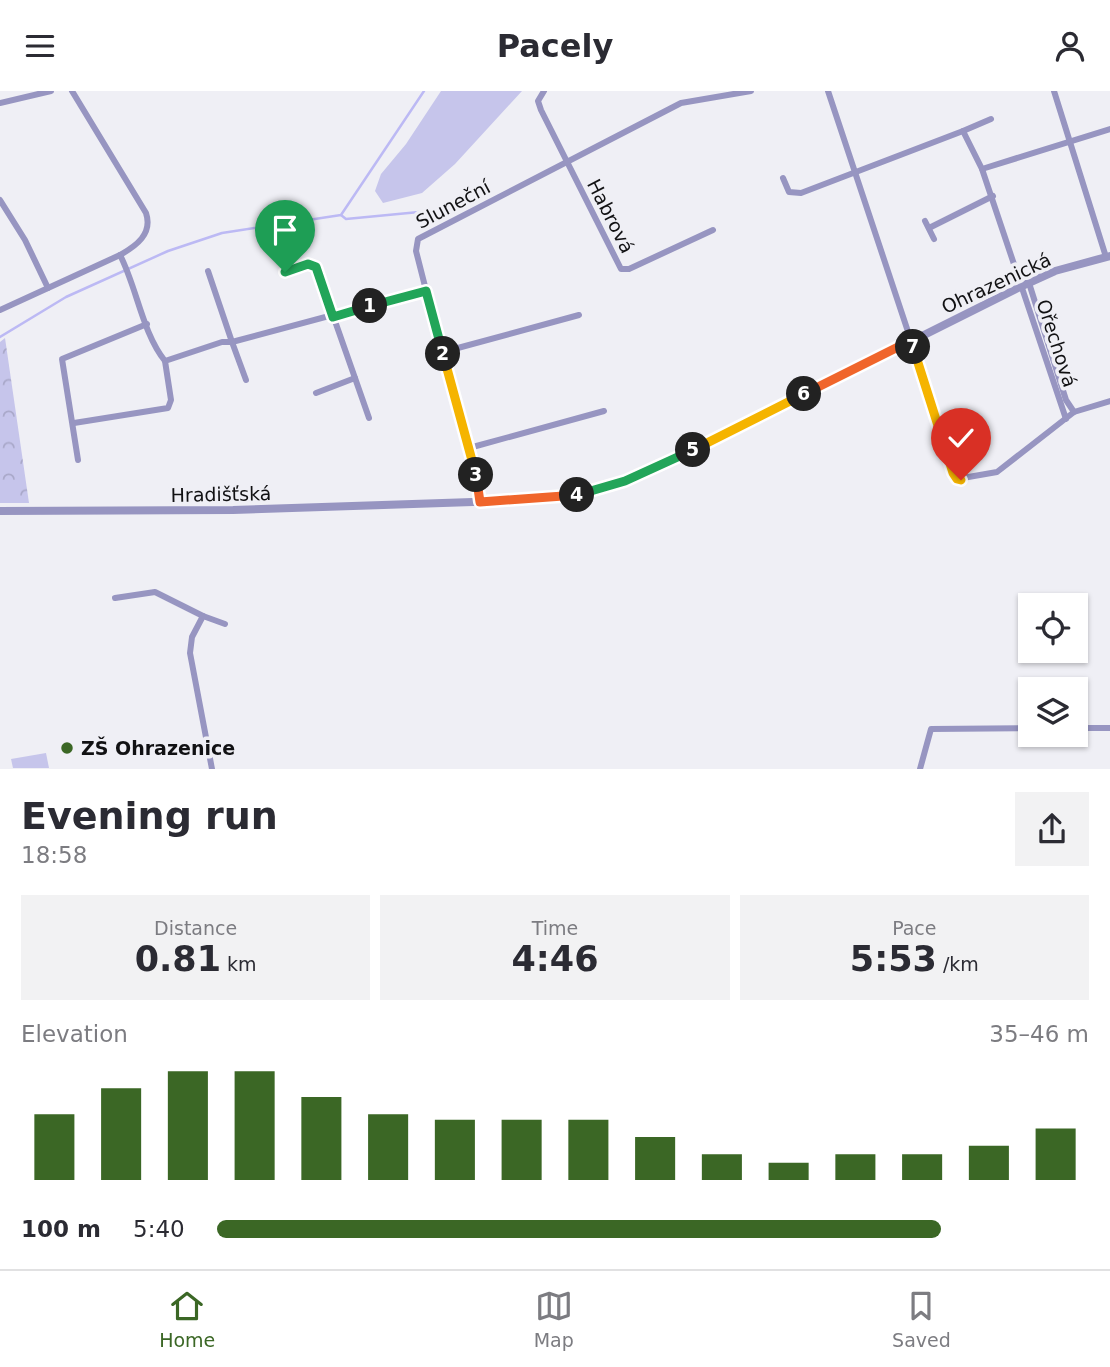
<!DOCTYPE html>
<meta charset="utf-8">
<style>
body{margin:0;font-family:"DejaVu Sans",sans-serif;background:#f2f2f3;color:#2b2b33;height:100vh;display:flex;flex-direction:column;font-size:26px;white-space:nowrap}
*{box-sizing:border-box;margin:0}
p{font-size:23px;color:#7c7c81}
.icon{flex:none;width:38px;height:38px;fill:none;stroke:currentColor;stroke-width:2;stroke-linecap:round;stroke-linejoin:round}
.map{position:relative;height:678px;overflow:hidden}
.side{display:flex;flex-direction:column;background:#fff;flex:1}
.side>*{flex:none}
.fabs{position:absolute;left:1018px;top:502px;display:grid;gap:14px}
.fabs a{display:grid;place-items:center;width:70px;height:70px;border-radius:0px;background:#fff;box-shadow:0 2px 5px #0004;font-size:35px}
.pin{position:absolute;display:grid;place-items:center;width:60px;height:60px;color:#fff;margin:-72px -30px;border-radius:50% 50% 50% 0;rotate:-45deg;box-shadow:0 0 7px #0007}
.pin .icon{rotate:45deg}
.km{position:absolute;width:35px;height:35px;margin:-18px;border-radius:50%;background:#222;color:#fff;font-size:19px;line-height:35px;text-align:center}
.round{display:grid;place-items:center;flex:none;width:74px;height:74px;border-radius:0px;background:#f2f2f3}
.headline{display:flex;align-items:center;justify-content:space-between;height:119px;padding:0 21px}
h1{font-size:38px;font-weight:700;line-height:52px}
.stats{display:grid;grid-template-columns:repeat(3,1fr);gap:10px;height:119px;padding:7px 21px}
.stats div{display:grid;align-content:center;border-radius:0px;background:#f2f2f3;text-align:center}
.stats b{font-size:35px;font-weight:700}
.stats small{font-size:19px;font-weight:400}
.stats p{font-size:19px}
.chart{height:196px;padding:14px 21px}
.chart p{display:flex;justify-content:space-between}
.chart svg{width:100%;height:126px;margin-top:7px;stroke:#3b6725;stroke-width:6}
ul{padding:0 21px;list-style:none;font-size:23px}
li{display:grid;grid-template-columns:112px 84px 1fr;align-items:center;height:52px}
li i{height:18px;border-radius:9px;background:#3b6725}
header{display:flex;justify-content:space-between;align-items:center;height:91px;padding:0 21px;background:#fff;font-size:32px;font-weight:700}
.tabs{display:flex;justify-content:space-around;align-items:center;height:98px;border-top:2px solid #e1e1e2;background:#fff;font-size:19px;color:#7c7c81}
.tabs a{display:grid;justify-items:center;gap:4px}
.tabs .selected{color:#3b6725}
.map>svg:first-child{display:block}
</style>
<header><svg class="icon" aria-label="menu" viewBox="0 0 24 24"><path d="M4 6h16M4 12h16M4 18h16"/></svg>Pacely<svg class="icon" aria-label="person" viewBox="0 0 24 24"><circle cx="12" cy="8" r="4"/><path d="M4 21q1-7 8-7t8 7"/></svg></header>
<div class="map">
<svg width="1110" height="678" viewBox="0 0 1110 678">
<defs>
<pattern id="park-crowns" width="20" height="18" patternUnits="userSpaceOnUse" patternTransform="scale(1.75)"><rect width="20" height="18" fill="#c6c5eb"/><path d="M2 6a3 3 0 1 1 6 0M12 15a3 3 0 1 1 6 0" fill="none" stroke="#a9a8c9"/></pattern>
</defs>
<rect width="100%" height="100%" fill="#efeff5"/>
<g fill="#c6c5eb">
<polygon points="441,0 522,0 455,73 422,102 383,112 375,100 381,83 406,53"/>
<polygon points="46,662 49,677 13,677 11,668"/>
</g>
<polygon fill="url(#park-crowns)" points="5,247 29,412 0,412 0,251"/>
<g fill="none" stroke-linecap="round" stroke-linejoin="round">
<g stroke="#bcb9f4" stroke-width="2.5">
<polyline points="341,124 346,128 419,121"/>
<polyline points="0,246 66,206 168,160 222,142 341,124 424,0"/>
</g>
<g stroke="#9795c1" stroke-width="6">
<polyline points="544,0 538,10 541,19 621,178 629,178 713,139"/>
<polyline points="828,0 957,388 997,381 1074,321 1110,310"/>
<polyline points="1054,0 1106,166"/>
<polyline points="0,12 51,0"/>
<polyline points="963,40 991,28"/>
<polyline points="982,78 1066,328"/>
<polyline points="783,87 789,101 801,102 963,40 982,78 1110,38"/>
<polyline points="0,109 25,149 48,197"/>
<polyline points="925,130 934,148"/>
<polyline points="929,137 993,105"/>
<path d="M120 164C137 197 142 241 165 270"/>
<polyline points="208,180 232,251 426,199"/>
<polyline points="285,181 308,174 316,176 355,287"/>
<polyline points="1029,192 1066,309 1074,321"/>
<path d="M0 219 120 164C136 155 153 143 146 122L72 0"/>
<polyline points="443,261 579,224"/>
<polyline points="316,302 355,287 369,327"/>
<polyline points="74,332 168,317 171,309 165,270 222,251 232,251 246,289"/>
<polyline points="469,357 604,320"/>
<polyline points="78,369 62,268 147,233"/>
<polyline points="480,411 416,160 418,148 681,12 751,0"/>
<polyline points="115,507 155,501 203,525"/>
<polyline points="1076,637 1110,637"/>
<polyline points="212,678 190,562 192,546 203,525 225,533"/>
<polyline points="920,678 931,638 1031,637"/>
</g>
<path stroke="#9795c1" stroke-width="8" d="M0 420 233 419 535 409C585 405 628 390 674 369L1022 195 1055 180 1110 165"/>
</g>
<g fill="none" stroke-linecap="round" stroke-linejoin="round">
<g stroke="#fff" stroke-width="14">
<polyline id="split-1" points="285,181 308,173 316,176 333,226 370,215"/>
</g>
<g stroke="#fff" stroke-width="14">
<polyline id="split-2" points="370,215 426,200 443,263"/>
</g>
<g stroke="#fff" stroke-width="14">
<polyline id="split-3" points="443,263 476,384"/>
</g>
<g stroke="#fff" stroke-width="14">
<polyline id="split-4" points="476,384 480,411 577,404"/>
</g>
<g stroke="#fff" stroke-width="14">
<polyline id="split-5" points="577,404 625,390 693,359"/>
</g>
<g stroke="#fff" stroke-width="14">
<polyline id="split-6" points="693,359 804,303"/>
</g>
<g stroke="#fff" stroke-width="14">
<polyline id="split-7" points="804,303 910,250 913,256"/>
</g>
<g stroke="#fff" stroke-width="14">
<polyline id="split-8" points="913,256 953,382 957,388 961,389"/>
</g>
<use href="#split-1" stroke="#22a559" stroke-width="9"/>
<use href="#split-2" stroke="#22a559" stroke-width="9"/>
<use href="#split-3" stroke="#f5b400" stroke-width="9"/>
<use href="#split-4" stroke="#f0652b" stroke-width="9"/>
<use href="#split-5" stroke="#22a559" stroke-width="9"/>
<use href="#split-6" stroke="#f5b400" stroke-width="9"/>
<use href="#split-7" stroke="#f0652b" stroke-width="9"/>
<use href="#split-8" stroke="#f5b400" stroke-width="9"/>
</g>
<circle fill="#3b6725" stroke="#efeff5" stroke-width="2.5" cx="67" cy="657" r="7"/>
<g text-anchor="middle" stroke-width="7" stroke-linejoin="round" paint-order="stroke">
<g font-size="19" fill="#111113" stroke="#efeff5">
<text transform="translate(453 113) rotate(-28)" y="7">Sluneční</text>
<text transform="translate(611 125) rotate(63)" y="7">Habrová</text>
<text transform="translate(996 192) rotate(-25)" y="7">Ohrazenická</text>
<text transform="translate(1057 252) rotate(72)" y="7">Ořechová</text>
<text transform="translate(221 403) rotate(-1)" y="7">Hradišťská</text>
</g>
<g font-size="19" font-weight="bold" fill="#111113" stroke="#efeff5" text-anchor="start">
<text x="81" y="664">ZŠ Ohrazenice</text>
</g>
</g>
</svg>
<div class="fabs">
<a><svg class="icon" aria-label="locate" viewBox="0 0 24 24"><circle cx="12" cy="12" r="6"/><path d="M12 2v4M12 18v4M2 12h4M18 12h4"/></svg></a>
<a><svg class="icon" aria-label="layers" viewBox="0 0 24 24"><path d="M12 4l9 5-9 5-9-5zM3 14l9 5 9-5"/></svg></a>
</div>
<div class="pin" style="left:285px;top:181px;background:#1e9e55"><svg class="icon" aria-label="arrive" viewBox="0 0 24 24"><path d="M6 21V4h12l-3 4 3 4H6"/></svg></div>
<div class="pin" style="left:961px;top:389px;background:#d93025"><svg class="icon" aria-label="check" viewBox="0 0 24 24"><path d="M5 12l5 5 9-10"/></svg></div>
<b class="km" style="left:370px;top:215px">1</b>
<b class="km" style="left:443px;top:263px">2</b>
<b class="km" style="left:476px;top:384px">3</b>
<b class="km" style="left:577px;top:404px">4</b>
<b class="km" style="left:693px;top:359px">5</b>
<b class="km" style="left:804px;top:303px">6</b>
<b class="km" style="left:913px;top:256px">7</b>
</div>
<section class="side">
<div class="headline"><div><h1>Evening run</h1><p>18:58</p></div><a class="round"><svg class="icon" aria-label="share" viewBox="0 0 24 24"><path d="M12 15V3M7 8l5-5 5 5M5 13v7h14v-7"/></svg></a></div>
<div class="stats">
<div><p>Distance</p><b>0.81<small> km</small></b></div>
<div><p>Time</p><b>4:46</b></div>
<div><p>Pace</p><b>5:53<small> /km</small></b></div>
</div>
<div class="chart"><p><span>Elevation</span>35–46 m</p>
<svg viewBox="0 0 160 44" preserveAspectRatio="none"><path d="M5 44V21M15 44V12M25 44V6M35 44V6M45 44V15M55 44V21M65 44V23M75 44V23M85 44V23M95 44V29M105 44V35M115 44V38M125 44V35M135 44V35M145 44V32M155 44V26"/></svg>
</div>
<ul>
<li><b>100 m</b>5:40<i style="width:83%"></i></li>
</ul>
</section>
<nav class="tabs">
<a class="selected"><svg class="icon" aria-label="home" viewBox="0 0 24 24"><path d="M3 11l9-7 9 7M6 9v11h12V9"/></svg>Home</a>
<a><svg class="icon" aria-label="map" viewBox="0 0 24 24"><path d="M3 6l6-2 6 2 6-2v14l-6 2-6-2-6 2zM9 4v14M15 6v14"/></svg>Map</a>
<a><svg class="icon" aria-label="saved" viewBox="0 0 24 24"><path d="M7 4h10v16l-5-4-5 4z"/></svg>Saved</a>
</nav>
